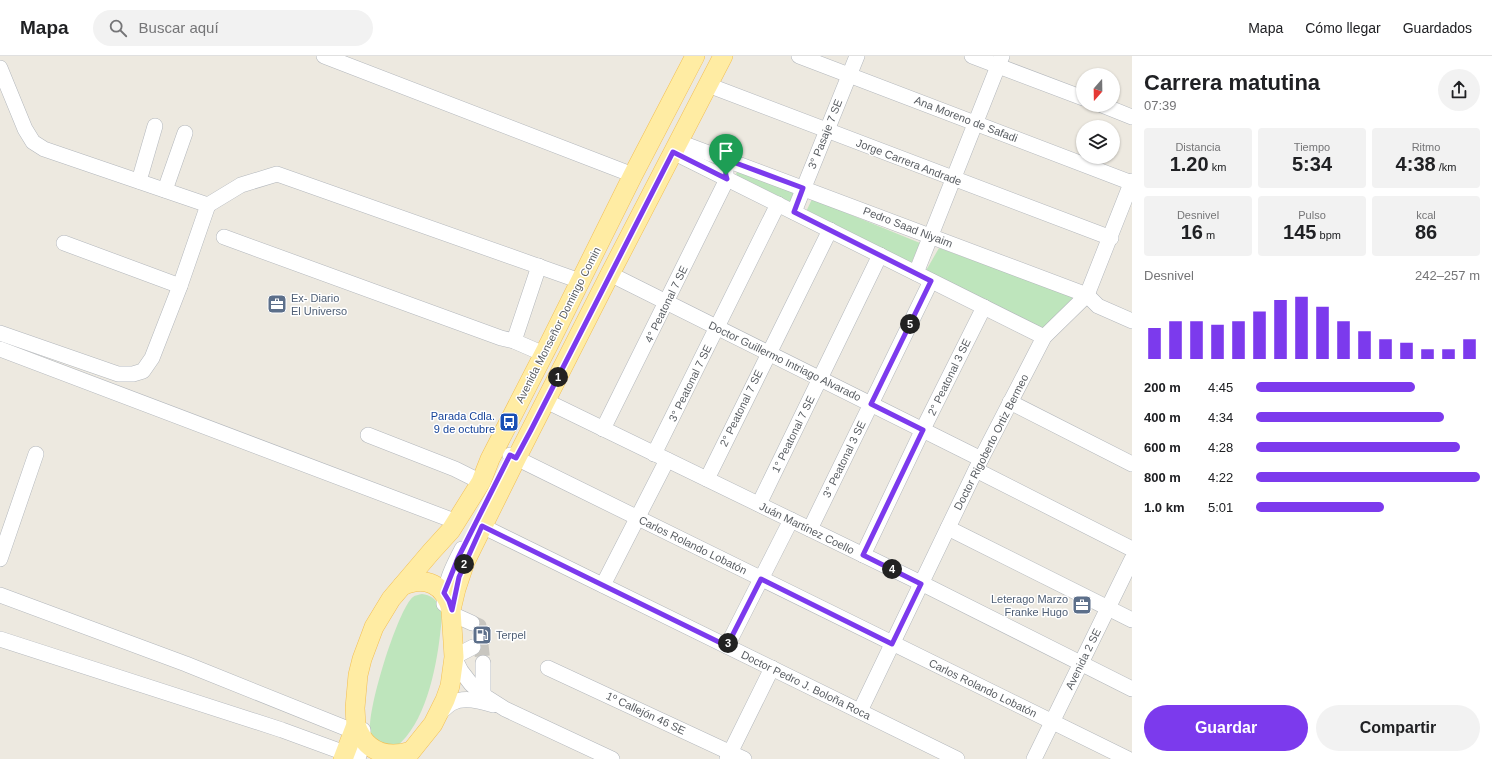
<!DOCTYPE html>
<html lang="es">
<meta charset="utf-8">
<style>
body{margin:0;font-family:Arial,sans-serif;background:#f2f2f2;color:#202124;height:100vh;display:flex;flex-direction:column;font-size:15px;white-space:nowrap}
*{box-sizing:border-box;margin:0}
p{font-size:13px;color:#757577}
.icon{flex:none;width:22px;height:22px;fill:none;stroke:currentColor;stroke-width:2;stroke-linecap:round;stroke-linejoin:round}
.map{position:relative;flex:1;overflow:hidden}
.details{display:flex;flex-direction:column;background:#fff;width:360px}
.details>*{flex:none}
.needle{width:26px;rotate:200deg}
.buttons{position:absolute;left:1076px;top:12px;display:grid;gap:8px}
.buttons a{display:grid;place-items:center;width:44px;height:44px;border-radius:50%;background:#fff;box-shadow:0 1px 3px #0004;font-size:20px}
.pin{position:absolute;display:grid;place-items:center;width:34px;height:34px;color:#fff;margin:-41px -17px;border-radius:50% 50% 50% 0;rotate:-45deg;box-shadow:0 0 4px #0007}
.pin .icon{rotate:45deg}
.km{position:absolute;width:20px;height:20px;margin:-10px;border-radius:50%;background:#222;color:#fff;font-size:11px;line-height:20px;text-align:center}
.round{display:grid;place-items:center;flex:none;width:42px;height:42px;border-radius:21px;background:#f2f2f2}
.overview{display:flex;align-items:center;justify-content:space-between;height:68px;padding:0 12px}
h1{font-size:22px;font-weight:700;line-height:30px}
.stats{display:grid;grid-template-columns:repeat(3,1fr);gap:6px;height:68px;padding:4px 12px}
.stats div{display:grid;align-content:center;border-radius:4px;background:#f2f2f2;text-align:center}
.stats b{font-size:20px;font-weight:700}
.stats small{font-size:11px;font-weight:400}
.stats p{font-size:11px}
.chart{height:112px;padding:8px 12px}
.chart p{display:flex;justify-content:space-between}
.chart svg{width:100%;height:72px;margin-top:4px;stroke:#7c3aed;stroke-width:6}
.cta{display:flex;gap:8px;margin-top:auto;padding:8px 12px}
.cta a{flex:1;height:46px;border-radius:24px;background:#7c3aed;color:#fff;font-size:16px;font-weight:700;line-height:46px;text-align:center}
.cta a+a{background:#f2f2f2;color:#202124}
ul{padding:0 12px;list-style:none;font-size:13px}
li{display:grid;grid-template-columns:64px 48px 1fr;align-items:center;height:30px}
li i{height:10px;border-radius:5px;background:#7c3aed}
header{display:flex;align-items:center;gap:24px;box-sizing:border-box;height:56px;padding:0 20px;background:#fff;border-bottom:1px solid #e0e0e0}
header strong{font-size:19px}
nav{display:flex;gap:22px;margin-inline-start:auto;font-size:14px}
.search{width:280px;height:36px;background:#f2f2f2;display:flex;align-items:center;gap:10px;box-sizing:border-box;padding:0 14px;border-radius:22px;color:#757577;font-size:15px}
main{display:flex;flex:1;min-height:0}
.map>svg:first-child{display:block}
</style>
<header>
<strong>Mapa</strong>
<div class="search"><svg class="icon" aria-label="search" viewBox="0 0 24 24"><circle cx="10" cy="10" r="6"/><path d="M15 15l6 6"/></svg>Buscar aquí</div>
<nav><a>Mapa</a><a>Cómo llegar</a><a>Guardados</a></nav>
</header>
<main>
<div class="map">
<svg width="1132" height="703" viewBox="0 0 1132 703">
<rect width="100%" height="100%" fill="#ede9e0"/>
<g fill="#bee5bc">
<polygon points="740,114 799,137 793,149 738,122 736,117"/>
<polygon points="812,143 920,187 910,210 805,158"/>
<polygon points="939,192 1077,242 1040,275 924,218"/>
<path d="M422 538C430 539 437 543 440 552 443 560 441 570 440 579 436 614 425 668 396 691L382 690C379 687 373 682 371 678 364 662 398 552 413 541 415 539 419 539 422 538Z"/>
</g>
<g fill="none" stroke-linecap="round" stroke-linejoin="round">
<polyline stroke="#c8c6c0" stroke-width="15" stroke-dasharray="15 8" stroke-linecap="butt" points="472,567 479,570 483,607"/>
<g stroke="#b3b7bc" stroke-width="16">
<g id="minor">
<polyline points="324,0 633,119"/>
<polyline points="799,0 1132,127"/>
<polyline points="972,0 1083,42"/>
<polyline points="0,12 25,73 33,86 44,93 208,149 241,129 277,118 580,225"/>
<polyline points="708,29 1111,182"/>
<polyline points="1102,49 1132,61"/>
<polyline points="679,86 1087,239 1098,250 1132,265"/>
<polyline points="673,96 1044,281"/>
<polyline points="139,125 155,70"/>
<polyline points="165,134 185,77"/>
<polyline points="794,156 857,0"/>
<polyline points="224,181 501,282 514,285 544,298"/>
<polyline points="64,187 180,230"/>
<polyline points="916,217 1002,0"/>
<polyline points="610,218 981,403"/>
<polyline points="0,277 118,318 133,318 143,315 152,302 180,230 208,149"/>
<polyline points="514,285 539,210"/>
<polyline points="0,293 457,466"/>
<polyline points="546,345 921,527 1132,633"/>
<polyline points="1010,346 1132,408"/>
<polyline points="603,373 727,123 726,119 726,113"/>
<polyline points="368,379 455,413 481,426"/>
<polyline points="654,398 778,148"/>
<polyline points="510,399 1128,703"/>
<polyline points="976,414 1132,493"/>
<polyline points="707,423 830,174"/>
<polyline points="759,448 880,199"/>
<polyline points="482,470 957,703"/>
<polyline points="948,472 1132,564"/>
<polyline points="810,473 931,225"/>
<polyline points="863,499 923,373 984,251"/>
<polyline points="0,503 36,398"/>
<polyline points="603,529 667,404"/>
<polyline points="0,539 186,608 353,675"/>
<path d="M444 548C444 528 453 510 462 493"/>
<polyline points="452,558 472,567"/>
<polyline points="0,583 282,674 345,697"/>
<polyline points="727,590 791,464"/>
<polyline points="473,591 454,601 461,615 471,628 483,639 505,653 612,703"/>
<polyline points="483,607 483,639"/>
<polyline points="548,612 744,703"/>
<polyline points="860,655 981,403 1044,281 1087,239 1132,125"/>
<path d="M439 658C443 654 447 650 452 647 464 640 481 645 493 649"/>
<polyline points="358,703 363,685 363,674"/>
<polyline points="727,703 772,612"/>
<polyline points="1034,703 1132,503"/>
</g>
</g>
<g stroke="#f3bf53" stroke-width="20">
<g id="major">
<path d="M402 530C426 519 445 529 451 554"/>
<path d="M356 669C365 695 385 703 411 695"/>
<polyline points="343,703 356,669 355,652 358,619 362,603 374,571 391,543 431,496 451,474 481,426 490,403 550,286 633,119 695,0"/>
<polyline points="405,703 433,668 445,644 450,630 454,601 451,554 456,533 465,506 516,403 610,218 723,0"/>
</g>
</g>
<use href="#minor" stroke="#fff" stroke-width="15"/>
<use href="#major" stroke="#ffeca3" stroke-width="19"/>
</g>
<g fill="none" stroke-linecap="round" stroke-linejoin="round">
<g stroke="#fff" stroke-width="8">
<path id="route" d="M673 96 727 123C724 115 726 110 733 106L803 132 794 156 931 225 871 348 923 374 863 499 921 528 892 588 761 523 727 590 482 470 459 521 452 554 449 545 444 537 458 502 510 399 516 402 531 374Z"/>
</g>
<use href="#route" stroke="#7c3aed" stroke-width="5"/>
</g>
<defs>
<g id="office-square" transform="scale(1)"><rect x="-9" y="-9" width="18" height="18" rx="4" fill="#5c6f8a" stroke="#fff"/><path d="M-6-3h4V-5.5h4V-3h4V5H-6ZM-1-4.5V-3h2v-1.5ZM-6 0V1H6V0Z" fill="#fff"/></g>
<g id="bus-square" transform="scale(1)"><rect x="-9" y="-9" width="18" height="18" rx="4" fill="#1a4fb4" stroke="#fff"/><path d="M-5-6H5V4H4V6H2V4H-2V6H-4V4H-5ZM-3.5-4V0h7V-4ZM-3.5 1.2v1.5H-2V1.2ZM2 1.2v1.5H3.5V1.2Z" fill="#fff"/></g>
<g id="fuel-square" transform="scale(1)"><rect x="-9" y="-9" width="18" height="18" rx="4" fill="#5c6f8a" stroke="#fff"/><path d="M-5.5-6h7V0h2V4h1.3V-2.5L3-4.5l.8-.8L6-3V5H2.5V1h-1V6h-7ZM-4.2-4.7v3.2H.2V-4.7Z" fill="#fff"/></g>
</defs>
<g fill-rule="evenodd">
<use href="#office-square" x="277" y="248"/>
<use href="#bus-square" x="509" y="366"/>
<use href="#office-square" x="1082" y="549"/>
<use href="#fuel-square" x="482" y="579"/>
</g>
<g text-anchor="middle" stroke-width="3" stroke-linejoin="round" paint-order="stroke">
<g font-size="11" fill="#595d62" stroke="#fff">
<text transform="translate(966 63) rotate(21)" y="4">Ana Moreno de Safadi</text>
<text transform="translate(825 78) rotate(-68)" y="4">3° Pasaje 7 SE</text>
<text transform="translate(909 106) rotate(21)" y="4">Jorge Carrera Andrade</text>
<text transform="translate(908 171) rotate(21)" y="4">Pedro Saad Niyaim</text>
<text transform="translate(666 248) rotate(-64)" y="4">4° Peatonal 7 SE</text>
<text transform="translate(558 269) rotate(-63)" y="4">Avenida Monseñor Domingo Comin</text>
<text transform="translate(785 305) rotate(26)" y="4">Doctor Guillermo Intriago Alvarado</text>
<text transform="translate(949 321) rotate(-64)" y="4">2° Peatonal 3 SE</text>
<text transform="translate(690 327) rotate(-64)" y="4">3° Peatonal 7 SE</text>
<text transform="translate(741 352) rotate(-64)" y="4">2° Peatonal 7 SE</text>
<text transform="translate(793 378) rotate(-64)" y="4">1° Peatonal 7 SE</text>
<text transform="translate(991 386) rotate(-63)" y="4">Doctor Rigoberto Ortiz Bermeo</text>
<text transform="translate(844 403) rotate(-64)" y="4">3° Peatonal 3 SE</text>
<text transform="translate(807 472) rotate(26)" y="4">Juán Martínez Coello</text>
<text transform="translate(693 489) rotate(26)" y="4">Carlos Rolando Lobatón</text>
<text transform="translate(1083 603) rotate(-64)" y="4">Avenida 2 SE</text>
<text transform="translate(806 629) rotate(26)" y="4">Doctor Pedro J. Boloña Roca</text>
<text transform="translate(983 632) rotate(26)" y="4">Carlos Rolando Lobatón</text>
<text transform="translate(646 657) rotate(25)" y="4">1º Callejón 46 SE</text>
</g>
<g font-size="11" fill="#4e5e75" stroke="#fff" text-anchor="start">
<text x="291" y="246">Ex- Diario<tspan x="291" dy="13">El Universo</tspan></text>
<text x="1068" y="547" text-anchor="end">Leterago Marzo<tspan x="1068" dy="13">Franke Hugo</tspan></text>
<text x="496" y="583">Terpel</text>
</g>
<g font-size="11" fill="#164399" stroke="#fff" text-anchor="end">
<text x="495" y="364">Parada Cdla.<tspan x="495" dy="13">9 de octubre</tspan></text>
</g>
</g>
</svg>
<div class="buttons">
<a><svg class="needle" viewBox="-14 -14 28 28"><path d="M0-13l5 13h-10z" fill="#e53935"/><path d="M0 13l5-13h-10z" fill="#757577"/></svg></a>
<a><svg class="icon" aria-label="layers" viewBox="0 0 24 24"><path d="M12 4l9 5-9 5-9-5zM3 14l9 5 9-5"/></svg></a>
</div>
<div class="pin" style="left:726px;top:119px;background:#1e9e55"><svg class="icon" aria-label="arrive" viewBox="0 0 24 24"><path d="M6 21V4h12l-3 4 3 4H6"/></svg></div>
<b class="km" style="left:558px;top:321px">1</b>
<b class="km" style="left:464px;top:508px">2</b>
<b class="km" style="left:728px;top:587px">3</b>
<b class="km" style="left:892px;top:513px">4</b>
<b class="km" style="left:910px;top:268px">5</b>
</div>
<section class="details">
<div class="overview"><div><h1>Carrera matutina</h1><p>07:39</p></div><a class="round"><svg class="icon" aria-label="share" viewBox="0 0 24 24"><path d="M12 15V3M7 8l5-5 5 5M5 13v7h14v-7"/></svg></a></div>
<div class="stats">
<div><p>Distancia</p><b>1.20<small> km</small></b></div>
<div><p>Tiempo</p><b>5:34</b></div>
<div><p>Ritmo</p><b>4:38<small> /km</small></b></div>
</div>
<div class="stats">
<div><p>Desnivel</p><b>16<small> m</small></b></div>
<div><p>Pulso</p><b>145<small> bpm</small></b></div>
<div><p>kcal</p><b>86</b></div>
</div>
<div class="chart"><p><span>Desnivel</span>242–257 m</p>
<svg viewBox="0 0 160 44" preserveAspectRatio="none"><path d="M5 44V25M15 44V21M25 44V21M35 44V23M45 44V21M55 44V15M65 44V8M75 44V6M85 44V12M95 44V21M105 44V27M115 44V32M125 44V34M135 44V38M145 44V38M155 44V32"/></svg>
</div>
<ul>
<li><b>200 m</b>4:45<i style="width:71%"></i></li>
<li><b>400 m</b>4:34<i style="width:84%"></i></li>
<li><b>600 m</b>4:28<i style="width:91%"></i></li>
<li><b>800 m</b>4:22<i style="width:100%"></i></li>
<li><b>1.0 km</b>5:01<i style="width:57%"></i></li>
</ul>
<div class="cta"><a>Guardar</a><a>Compartir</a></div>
</section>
</main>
